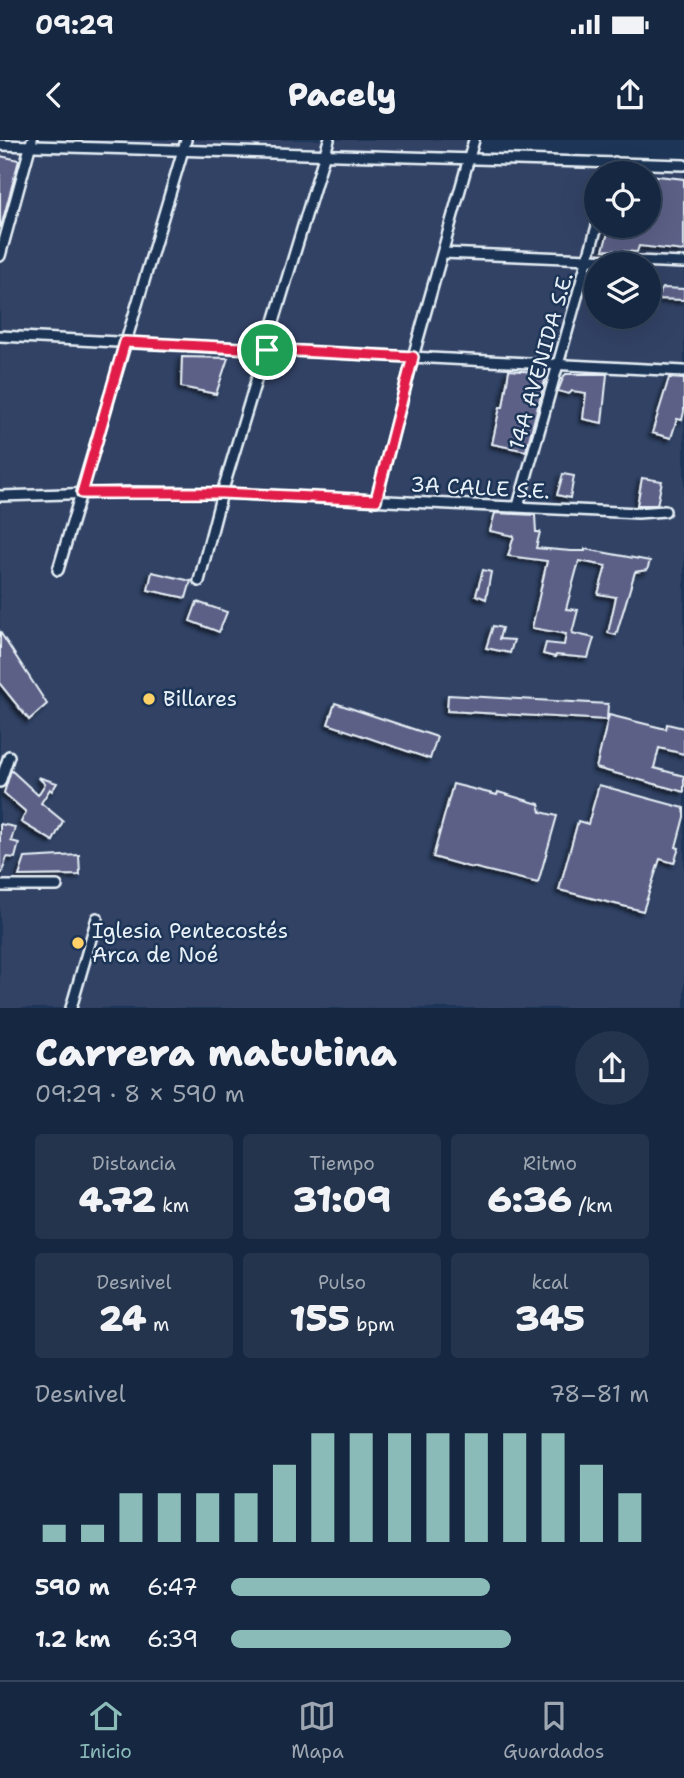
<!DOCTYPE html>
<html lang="es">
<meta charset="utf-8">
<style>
body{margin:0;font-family:"Shantell Sans",sans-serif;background:#23344c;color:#f1f3f6;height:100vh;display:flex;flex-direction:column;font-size:26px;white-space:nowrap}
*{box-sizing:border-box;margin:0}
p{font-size:23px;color:#9ea6b1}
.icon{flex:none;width:38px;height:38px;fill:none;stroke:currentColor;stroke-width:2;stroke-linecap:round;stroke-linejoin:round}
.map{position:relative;height:868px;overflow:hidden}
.details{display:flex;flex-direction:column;background:#162841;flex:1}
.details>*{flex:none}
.fabs{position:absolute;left:584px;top:21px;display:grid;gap:14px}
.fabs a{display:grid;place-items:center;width:77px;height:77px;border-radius:50%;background:#162841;box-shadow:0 7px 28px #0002,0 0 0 2px #35445a;font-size:35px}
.pin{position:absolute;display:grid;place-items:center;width:60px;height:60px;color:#fff;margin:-30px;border:4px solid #fff;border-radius:50%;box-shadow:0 2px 7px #0007}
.round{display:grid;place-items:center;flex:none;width:74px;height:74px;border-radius:37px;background:#23344c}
.summary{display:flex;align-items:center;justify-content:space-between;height:119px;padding:0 35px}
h1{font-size:38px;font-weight:800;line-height:52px}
.stats{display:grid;grid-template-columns:repeat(3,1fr);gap:10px;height:119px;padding:7px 35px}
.stats div{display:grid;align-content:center;border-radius:7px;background:#23344c;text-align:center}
.stats b{font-size:35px;font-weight:800}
.stats small{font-size:19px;font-weight:400}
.stats p{font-size:19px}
.chart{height:196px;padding:14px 35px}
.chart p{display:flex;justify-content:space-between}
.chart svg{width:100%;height:126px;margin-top:7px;stroke:#8bbbb9;stroke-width:6}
ul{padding:0 35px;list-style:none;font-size:23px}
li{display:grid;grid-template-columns:112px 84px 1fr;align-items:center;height:52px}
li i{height:18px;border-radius:9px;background:#8bbbb9}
.status{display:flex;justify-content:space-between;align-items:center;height:49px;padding:0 35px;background:#162841;direction:ltr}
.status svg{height:19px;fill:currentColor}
header{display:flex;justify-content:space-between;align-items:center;height:91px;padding:0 35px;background:#162841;font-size:32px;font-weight:800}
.tabs{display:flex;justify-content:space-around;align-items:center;height:98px;border-top:2px solid #35445a;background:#162841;font-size:19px;color:#9ea6b1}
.tabs a{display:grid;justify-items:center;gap:4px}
.tabs .current{color:#8bbbb9}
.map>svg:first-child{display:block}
</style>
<div class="status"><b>09:29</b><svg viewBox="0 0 49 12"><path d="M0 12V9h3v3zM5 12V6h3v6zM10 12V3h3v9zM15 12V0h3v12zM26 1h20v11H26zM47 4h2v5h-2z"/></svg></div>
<header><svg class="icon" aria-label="back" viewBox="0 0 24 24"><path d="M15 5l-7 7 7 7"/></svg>Pacely<svg class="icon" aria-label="share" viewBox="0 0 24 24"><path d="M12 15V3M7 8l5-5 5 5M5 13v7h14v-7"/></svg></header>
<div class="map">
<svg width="684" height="868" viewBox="0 0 684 868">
<defs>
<filter id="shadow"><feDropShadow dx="-3" dy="3" stdDeviation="2" flood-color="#0009"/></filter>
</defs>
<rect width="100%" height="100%" fill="#1d3557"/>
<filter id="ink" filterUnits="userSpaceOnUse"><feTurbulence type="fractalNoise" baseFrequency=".0143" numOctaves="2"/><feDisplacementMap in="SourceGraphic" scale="14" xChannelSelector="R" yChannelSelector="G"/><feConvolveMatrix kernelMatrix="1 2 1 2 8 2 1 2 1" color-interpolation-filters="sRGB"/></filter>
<g filter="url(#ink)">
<path fill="#304265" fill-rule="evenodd" d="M0 0H474L469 18 684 26V868H0ZM597 33H649V86H597ZM597 124H649V177H597Z"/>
<g fill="#5c6086" stroke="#e8f1f8" stroke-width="2" filter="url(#shadow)">
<polygon points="0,16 19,20 1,87 0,87"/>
<polygon points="649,35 684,39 684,111 639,106 637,112 603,110 610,86 649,86"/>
<polygon points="663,148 684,149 684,160 656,159"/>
<polygon points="182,217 228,218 216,254 181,247"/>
<polygon points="509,230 547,233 526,311 492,304 500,267 503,267"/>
<polygon points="566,234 607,234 602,283 583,279 586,253 572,251 569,254 558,251 564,236"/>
<polygon points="669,238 684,239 684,272 682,280 677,279 671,298 652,293"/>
<polygon points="563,334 574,336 570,358 557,355"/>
<polygon points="642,338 662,341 657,365 637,365"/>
<polygon points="495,373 535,375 536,392 540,392 536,408 571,411 585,411 585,409 650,421 647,430 635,432 616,495 608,493 616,457 598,454 606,426 579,421 566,469 578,470 572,493 594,498 588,518 556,515 555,517 543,514 546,503 564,505 566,494 532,488 547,421 508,416 514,396 490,391"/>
<polygon points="483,430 491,432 486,459 476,455"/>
<polygon points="152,432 191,441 186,458 148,450"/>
<polygon points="197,462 227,472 219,492 190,481"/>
<polygon points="493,486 502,488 499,499 514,500 510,513 486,508"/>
<polygon points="0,492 47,564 29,580 0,544"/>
<polygon points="448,555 608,564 607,580 447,571"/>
<polygon points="335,563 437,597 430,619 328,584"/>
<polygon points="609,575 666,589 667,584 684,588 684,614 659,608 654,628 684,636 684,652 596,628"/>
<polygon points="11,630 38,655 45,644 38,637 57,643 52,651 50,649 41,663 63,681 53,701 21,682 26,672 4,653"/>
<polygon points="453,644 497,655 498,652 539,664 541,672 557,676 538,743 472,727 472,728 433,717"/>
<polygon points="599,645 684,668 684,677 676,707 679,708 674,723 660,719 643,771 559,750 578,681 588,684"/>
<polygon points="0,684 15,687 11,701 19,703 15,718 7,717 2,733 0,733"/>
<polygon points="79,715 80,735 19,736 25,718"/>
</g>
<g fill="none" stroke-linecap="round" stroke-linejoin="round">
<g stroke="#e8f1f8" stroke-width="14">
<g id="minor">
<polyline points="0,5 684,25"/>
<polyline points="612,33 615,22"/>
<polyline points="443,113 684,123"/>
<polyline points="0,116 32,0"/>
<polyline points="0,196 684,231"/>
<polyline points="0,356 133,352 222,353 638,373 665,371"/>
<polyline points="376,361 413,217 474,0"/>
<polyline points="518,366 597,86"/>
<polyline points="58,430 186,0"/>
<polyline points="199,441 222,353 329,0"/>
<polyline points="0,642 9,616"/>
<polyline points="0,746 57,746"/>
<polyline points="71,868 97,778"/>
</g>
</g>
<use href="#minor" stroke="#1d3557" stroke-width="9"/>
</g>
</g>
<g fill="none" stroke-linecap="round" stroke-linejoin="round" filter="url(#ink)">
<g stroke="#fff" stroke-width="14">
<polygon id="route" points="125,202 413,217 376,360 222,353 82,353"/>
</g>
<use href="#route" stroke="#e11d48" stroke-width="9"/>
</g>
<g fill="#ffd166" stroke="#1d3557" stroke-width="2.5">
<circle cx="149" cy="559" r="7"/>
<circle cx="78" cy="803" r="7"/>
</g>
<g text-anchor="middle" stroke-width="5" stroke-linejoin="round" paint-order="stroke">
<g font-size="21" fill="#e8f1f8" stroke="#1d3557">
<text transform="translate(541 221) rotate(-74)" y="7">14A AVENIDA S.E.</text>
<text transform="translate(480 348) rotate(3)" y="7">3A CALLE S.E.</text>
</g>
<g font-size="21" fill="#e8f1f8" stroke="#1d3557" text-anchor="start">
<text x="163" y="566">Billares</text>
<text x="92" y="798">Iglesia Pentecostés<tspan x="92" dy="24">Arca de Noé</tspan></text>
</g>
</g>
</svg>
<div class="fabs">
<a><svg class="icon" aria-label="locate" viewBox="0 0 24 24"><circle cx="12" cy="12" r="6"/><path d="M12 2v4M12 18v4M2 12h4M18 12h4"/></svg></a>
<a><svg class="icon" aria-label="layers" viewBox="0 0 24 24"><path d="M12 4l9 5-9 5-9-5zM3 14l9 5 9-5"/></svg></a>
</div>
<div class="pin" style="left:267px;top:210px;background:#1e9e55"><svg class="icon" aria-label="arrive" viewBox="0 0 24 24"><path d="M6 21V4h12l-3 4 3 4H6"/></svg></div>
</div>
<section class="details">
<div class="summary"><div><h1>Carrera matutina</h1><p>09:29 · 8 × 590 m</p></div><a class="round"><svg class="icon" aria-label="share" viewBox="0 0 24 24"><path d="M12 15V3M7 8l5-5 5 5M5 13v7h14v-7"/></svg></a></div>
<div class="stats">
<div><p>Distancia</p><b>4.72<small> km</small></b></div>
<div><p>Tiempo</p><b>31:09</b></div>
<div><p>Ritmo</p><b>6:36<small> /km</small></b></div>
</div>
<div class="stats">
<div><p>Desnivel</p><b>24<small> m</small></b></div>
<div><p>Pulso</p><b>155<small> bpm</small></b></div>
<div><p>kcal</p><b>345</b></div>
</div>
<div class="chart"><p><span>Desnivel</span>78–81 m</p>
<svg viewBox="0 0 160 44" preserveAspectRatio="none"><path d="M5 44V38M15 44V38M25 44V27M35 44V27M45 44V27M55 44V27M65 44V17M75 44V6M85 44V6M95 44V6M105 44V6M115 44V6M125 44V6M135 44V6M145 44V17M155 44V27"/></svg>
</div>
<ul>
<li><b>590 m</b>6:47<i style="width:62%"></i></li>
<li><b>1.2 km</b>6:39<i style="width:67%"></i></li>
</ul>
</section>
<nav class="tabs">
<a class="current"><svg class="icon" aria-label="home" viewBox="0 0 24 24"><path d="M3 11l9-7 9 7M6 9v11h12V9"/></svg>Inicio</a>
<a><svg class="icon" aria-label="map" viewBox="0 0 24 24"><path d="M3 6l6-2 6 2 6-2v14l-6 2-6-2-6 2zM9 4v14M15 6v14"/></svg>Mapa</a>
<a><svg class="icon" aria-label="saved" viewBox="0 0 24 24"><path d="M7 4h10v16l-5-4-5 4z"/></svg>Guardados</a>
</nav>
